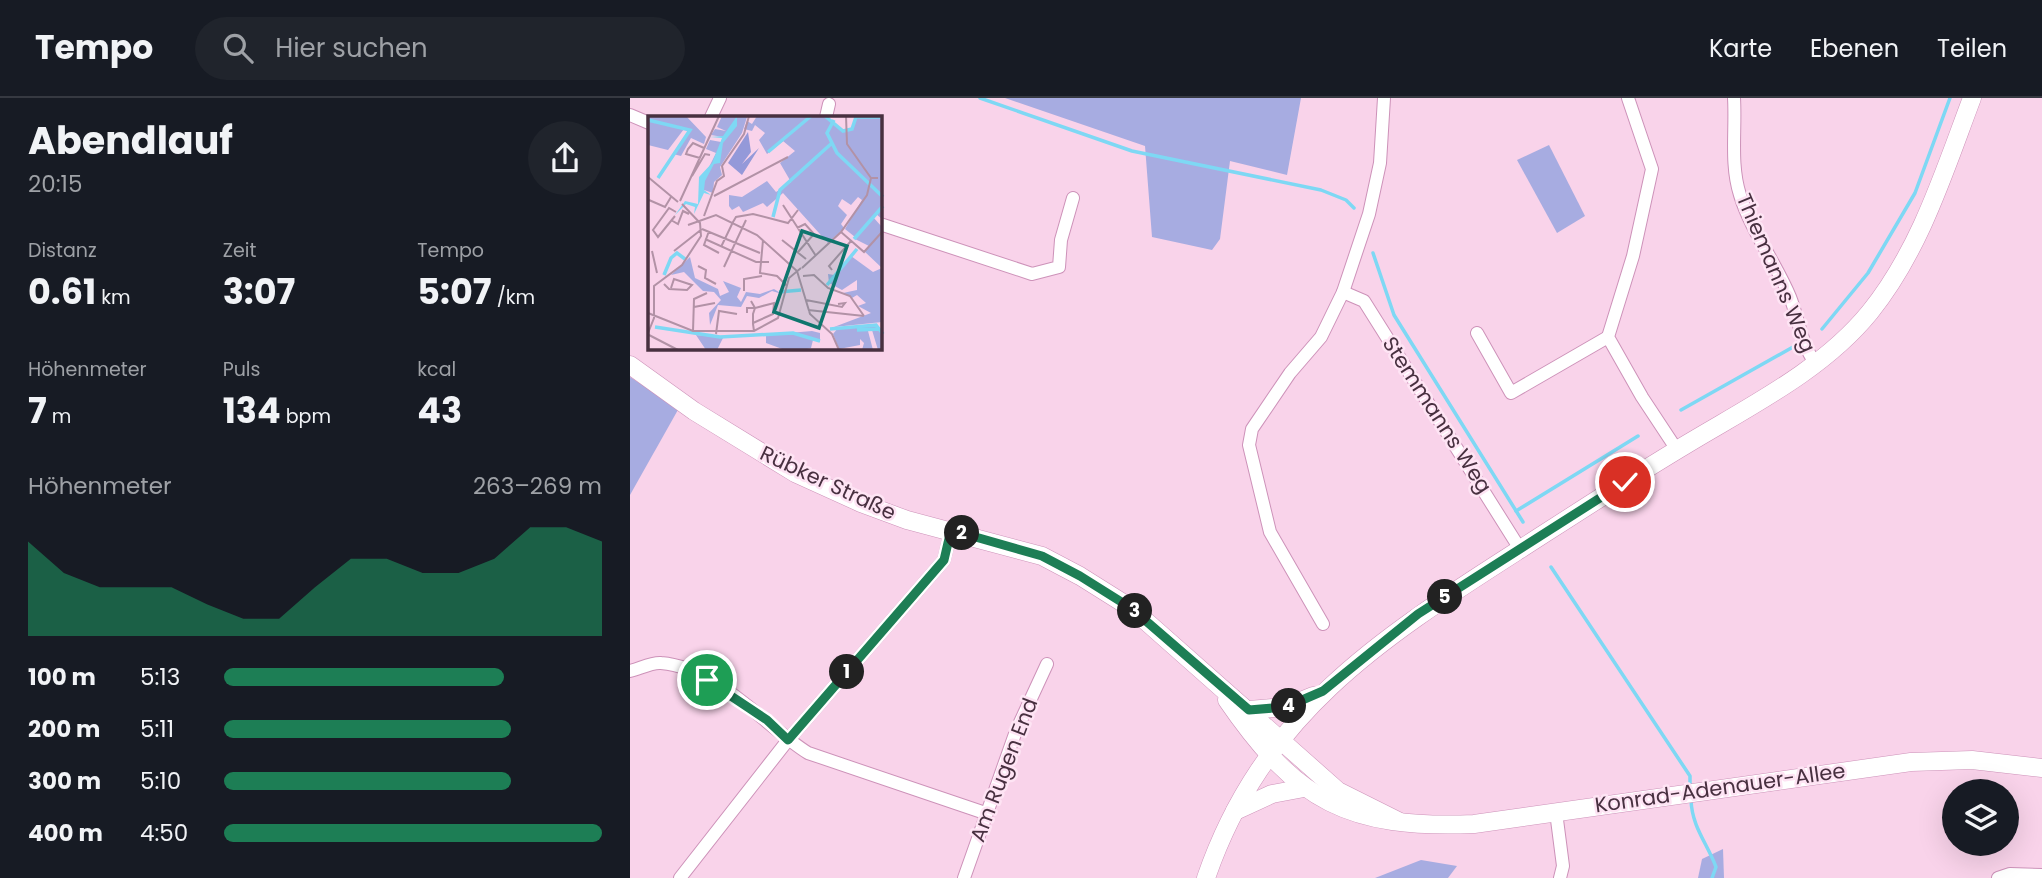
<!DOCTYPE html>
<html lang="de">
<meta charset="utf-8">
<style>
body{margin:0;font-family:Poppins,sans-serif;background:#20242c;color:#f1f3f6;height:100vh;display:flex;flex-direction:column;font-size:26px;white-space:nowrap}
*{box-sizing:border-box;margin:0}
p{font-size:23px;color:#9ea1a6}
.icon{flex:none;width:38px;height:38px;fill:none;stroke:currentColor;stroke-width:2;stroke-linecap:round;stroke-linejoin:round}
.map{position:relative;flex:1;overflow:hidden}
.sheet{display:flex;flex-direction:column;background:#171b24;width:630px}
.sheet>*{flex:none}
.fabs{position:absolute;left:1312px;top:681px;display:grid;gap:14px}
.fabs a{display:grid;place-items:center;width:77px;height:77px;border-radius:50%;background:#171b24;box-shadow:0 7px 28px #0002;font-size:35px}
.pin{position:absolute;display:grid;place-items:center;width:60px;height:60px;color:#fff;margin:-30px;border:4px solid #fff;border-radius:50%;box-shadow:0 2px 7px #0007}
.km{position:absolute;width:35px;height:35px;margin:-18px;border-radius:50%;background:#222;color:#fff;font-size:19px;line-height:35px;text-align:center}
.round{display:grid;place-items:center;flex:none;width:74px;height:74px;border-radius:37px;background:#20242c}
.summary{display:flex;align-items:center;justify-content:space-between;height:119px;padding:0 28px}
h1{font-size:38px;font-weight:700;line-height:52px}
.figures{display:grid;grid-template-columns:repeat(3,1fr);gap:10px;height:119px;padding:7px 28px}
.figures div{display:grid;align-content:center}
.figures b{font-size:35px;font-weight:700}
.figures small{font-size:19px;font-weight:400}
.figures p{font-size:19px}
.chart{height:196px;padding:14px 28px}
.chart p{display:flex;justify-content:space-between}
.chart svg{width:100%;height:126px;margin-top:7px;fill:#1d7e55;opacity:.7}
ul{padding:0 28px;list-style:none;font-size:23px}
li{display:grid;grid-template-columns:112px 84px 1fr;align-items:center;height:52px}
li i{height:18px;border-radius:9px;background:#1d7e55}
header{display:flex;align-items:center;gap:42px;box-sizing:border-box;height:98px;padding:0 35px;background:#171b24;border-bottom:2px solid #363941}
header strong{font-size:33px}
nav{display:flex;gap:38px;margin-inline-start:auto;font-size:24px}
.search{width:490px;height:63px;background:#20242c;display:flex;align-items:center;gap:18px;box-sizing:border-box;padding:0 24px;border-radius:38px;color:#9ea1a6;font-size:26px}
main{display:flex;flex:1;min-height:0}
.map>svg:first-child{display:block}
</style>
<header>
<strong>Tempo</strong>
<div class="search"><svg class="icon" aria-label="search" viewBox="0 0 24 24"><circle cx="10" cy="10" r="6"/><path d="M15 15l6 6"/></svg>Hier suchen</div>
<nav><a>Karte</a><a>Ebenen</a><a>Teilen</a></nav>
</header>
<main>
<section class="sheet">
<div class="summary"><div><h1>Abendlauf</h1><p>20:15</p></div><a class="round"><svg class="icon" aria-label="share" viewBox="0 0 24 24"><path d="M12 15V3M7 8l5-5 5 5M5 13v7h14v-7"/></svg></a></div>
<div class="figures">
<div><p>Distanz</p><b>0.61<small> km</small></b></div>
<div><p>Zeit</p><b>3:07</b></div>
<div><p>Tempo</p><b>5:07<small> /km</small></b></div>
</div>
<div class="figures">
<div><p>Höhenmeter</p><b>7<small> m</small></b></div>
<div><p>Puls</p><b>134<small> bpm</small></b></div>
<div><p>kcal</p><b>43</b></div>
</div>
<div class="chart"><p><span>Höhenmeter</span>263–269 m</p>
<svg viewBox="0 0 160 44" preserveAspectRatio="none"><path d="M0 44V11L10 22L20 27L30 27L40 27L50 33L60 38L70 38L80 27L90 17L100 17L110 22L120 22L130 17L140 6L150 6L160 11V44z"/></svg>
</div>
<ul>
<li><b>100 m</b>5:13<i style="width:74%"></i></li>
<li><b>200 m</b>5:11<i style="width:76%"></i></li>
<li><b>300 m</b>5:10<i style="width:76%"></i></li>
<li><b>400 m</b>4:50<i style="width:100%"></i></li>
</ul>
</section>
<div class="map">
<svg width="1412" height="780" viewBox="0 0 1412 780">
<rect width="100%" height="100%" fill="#f9d3ea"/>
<g fill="#a7ace1">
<polygon points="375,0 671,0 657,77 600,63 590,141 582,152 522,139 515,48"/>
<polygon points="919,47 955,118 927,135 887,62"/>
<polygon points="0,279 49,310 0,397"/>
<polygon points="1093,751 1094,780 1068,780 1072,761"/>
<polygon points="791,762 827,768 818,780 745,780"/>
</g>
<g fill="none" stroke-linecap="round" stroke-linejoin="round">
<g stroke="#7ed8f4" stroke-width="3.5">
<polyline points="350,0 502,53 691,92 716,102 724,110"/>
<polyline points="743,155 764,217 893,424"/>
<polyline points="1192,231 1238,175 1285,95 1320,0"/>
<polyline points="1051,312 1163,249"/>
<polyline points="886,413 1008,338"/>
<polyline points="921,469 1060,678 1060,691"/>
<path d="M1061 702C1062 729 1077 745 1086 769L1082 780"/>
</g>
<g stroke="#cd92b9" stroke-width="14">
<g id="street">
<polyline points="998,0 1022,71 1003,158 978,239 1012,299 1047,352"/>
<path d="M1104 0C1106 32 1100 66 1110 97 1121 133 1146 165 1160 199 1169 222 1171 245 1185 265"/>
<polyline points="0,17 19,25"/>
<polyline points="81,19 90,0"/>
<polyline points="196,19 199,6"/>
<polyline points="250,126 402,176 429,169 431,142 443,100"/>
<polyline points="713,194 734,203 890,451"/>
<polyline points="847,235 881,295 978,239"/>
<polyline points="693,526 640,434 619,347 622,331 660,275 691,239 713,194 739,116 750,65 754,0"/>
<path d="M0 573C9 571 22 564 31 565 89 570 132 626 178 655L355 715"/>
<polyline points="926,714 933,768 930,780"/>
<polyline points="50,780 158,642 314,462 321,432"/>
<polyline points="334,780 386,633 417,566"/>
<polyline points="1368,780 1380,776 1412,777"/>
</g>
</g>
<g stroke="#cd92b9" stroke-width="19">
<g id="secondary">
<polyline points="0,267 64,313 165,375 231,405 277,422 412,458 450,478 501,510 708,693 768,723"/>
<path d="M597 602C667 704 719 731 844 726L1281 664 1342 662 1412 670"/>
<polyline points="619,612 656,609 683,598"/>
<polyline points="605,713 642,696 674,690"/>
<path d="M576 780C633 615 750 541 889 452 945 416 1000 380 1057 346 1120 308 1193 272 1240 214 1290 152 1314 74 1342 0"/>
</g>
</g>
<use href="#street" stroke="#fff" stroke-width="12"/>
<use href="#secondary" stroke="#fff" stroke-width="18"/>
</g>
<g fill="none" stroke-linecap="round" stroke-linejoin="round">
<g stroke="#fff" stroke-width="14">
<polyline id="route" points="77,582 137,622 158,642 314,462 321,432 412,458 450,478 501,510 619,612 656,609 693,593 788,516 995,384"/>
</g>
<use href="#route" stroke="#1d7e55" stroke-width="9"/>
</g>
<g text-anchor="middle" stroke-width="5" stroke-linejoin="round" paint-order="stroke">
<g font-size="21" fill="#483040" stroke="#fee4f4">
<text transform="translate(1146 175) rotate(67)" y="7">Thiemanns Weg</text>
<text transform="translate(807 317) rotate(57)" y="7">Stemmanns Weg</text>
<text transform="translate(198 385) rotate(25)" y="7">Rübker Straße</text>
<text transform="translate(374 672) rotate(-69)" y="7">Am Rugen End</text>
<text transform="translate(1090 690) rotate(-8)" y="7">Konrad-Adenauer-Allee</text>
</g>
</g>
<g transform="translate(18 18)">
<rect width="234" height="234" fill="#f9d3ea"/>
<path d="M0 0H38L58 21 56 28 43 22 33 40 25 38 41 16 36 13 20 34 0 29ZM74 0 99 1 94 17 72 51 74 59 66 66 65 77 56 74 54 65 68 37 58 33 62 24 73 26 75 21 63 19 67 13 78 15 69 11ZM109 0 178 1 195 15 204 13 207 0H234V103L228 98 225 101 234 111V206L186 211 223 197 210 190 218 187 209 179 204 182 195 177 209 174V164L194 174 181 167 180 158 186 159 203 140 225 156 234 152 216 135 221 130 207 123 211 118 207 121 197 113 214 84 210 81 203 89 194 83 190 90 199 99 193 108 196 112 180 127 135 77 119 91 115 87 95 96 91 90 84 94 81 90V79L94 81 119 65 128 76 143 66 132 47 147 35 135 25 119 38 111 24 117 17 107 9 104 15 96 13 99 5 104 8ZM42 141 47 162 70 173 72 180 81 176 75 165 93 172 89 181 93 186 98 176 112 178 126 173 134 178 124 175 111 182 99 180 93 191 70 189 62 209 61 197 73 184 66 176 55 175 36 156 23 159ZM227 209 234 219V234H230L224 214 220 215 225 234H214L216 227 212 223V229L191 233 185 218 190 212ZM164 215 172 217V226L165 224 163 232 155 234H137L118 227V219ZM48 219 58 220 75 222 69 234H58Z" fill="#a7ace1"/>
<path d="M100 16 103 36 94 48 111 32 94 59 80 47Z" fill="#9499d9"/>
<path d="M89 0V10L75 27 72 47 66 48 57 65 56 74 63 79 56 77 46 98 47 91 38 88 27 99 37 85 50 88 51 61 64 47 74 22 62 21 75 20Z" fill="#7ed8f4"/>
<path fill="none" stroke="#7ed8f4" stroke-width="3.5" d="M177 0 195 15 204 13 208 1H235M0 4 42 14 10 62M186 4 179 17 189 37 235 81M120 36 163 0M125 101 132 74 184 27M206 123 235 90M16 159 23 142 29 137 37 143M179 169 209 133M131 176 153 174M7 211 72 221 145 217 172 225M182 213 228 209 235 218M209 214 232 213"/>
<path fill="none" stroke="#b292a6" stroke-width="2" d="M198 0 199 28 223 62M52 42 38 38 40 33 45 27 56 32M44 60 57 38 62 39M0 61 30 86M66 80 140 41M1 84 17 91 23 81M32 85 71 0M135 89 168 140M27 100 10 121 5 114 21 92 28 96M56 100 69 65 76 60 74 50 96 18 101 0M23 104 30 108 35 95 41 98M85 106 88 101 105 98 140 107 150 94M40 109 68 99 109 119 149 155 162 198 184 218 191 234M149 112 157 108 166 118 150 136M54 113 112 137M61 115 56 129 71 137M193 116 216 136 234 116M57 123 108 146H121M115 124 112 157 129 160 139 170M134 124 158 143M73 131 85 106M4 135 9 157M26 135 54 113M50 150 58 154 57 162 68 168M76 151 98 104M154 152 193 116 219 79 223 62H230M184 154 181 150 203 125M155 160 166 159 180 172 202 180 216 200M16 168 21 173 39 174 44 169 26 163 23 172M96 175V163L114 160M158 184 194 191 197 187 190 188M46 191 67 187M160 194 216 200M0 197 45 215H106L130 202 141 162 153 152M99 197V192H107L103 185M105 207 125 198 126 187 107 192 105 198V208L106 215M45 215 46 183 59 177M0 217 6 202V170L34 149 53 120 52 107 34 88M68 218 71 195 89 198M1 219 30 234"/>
<path fill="#0f766e" fill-opacity="0.15" stroke="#0f766e" stroke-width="3.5" d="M154 115 199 130 171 212 126 196Z"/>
<rect width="234" height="234" fill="none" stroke="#483040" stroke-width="3.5"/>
</g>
</svg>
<div class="fabs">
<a><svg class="icon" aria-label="layers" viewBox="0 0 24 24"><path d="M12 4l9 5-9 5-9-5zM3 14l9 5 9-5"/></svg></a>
</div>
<div class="pin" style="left:77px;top:582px;background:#1e9e55"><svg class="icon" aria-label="arrive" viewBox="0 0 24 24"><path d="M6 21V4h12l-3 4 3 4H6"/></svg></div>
<div class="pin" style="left:995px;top:384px;background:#d93025"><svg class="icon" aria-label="check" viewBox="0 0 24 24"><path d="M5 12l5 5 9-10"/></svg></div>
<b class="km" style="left:217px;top:574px">1</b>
<b class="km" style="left:332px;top:435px">2</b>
<b class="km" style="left:505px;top:513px">3</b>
<b class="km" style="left:659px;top:608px">4</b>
<b class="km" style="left:815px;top:499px">5</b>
</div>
</main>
